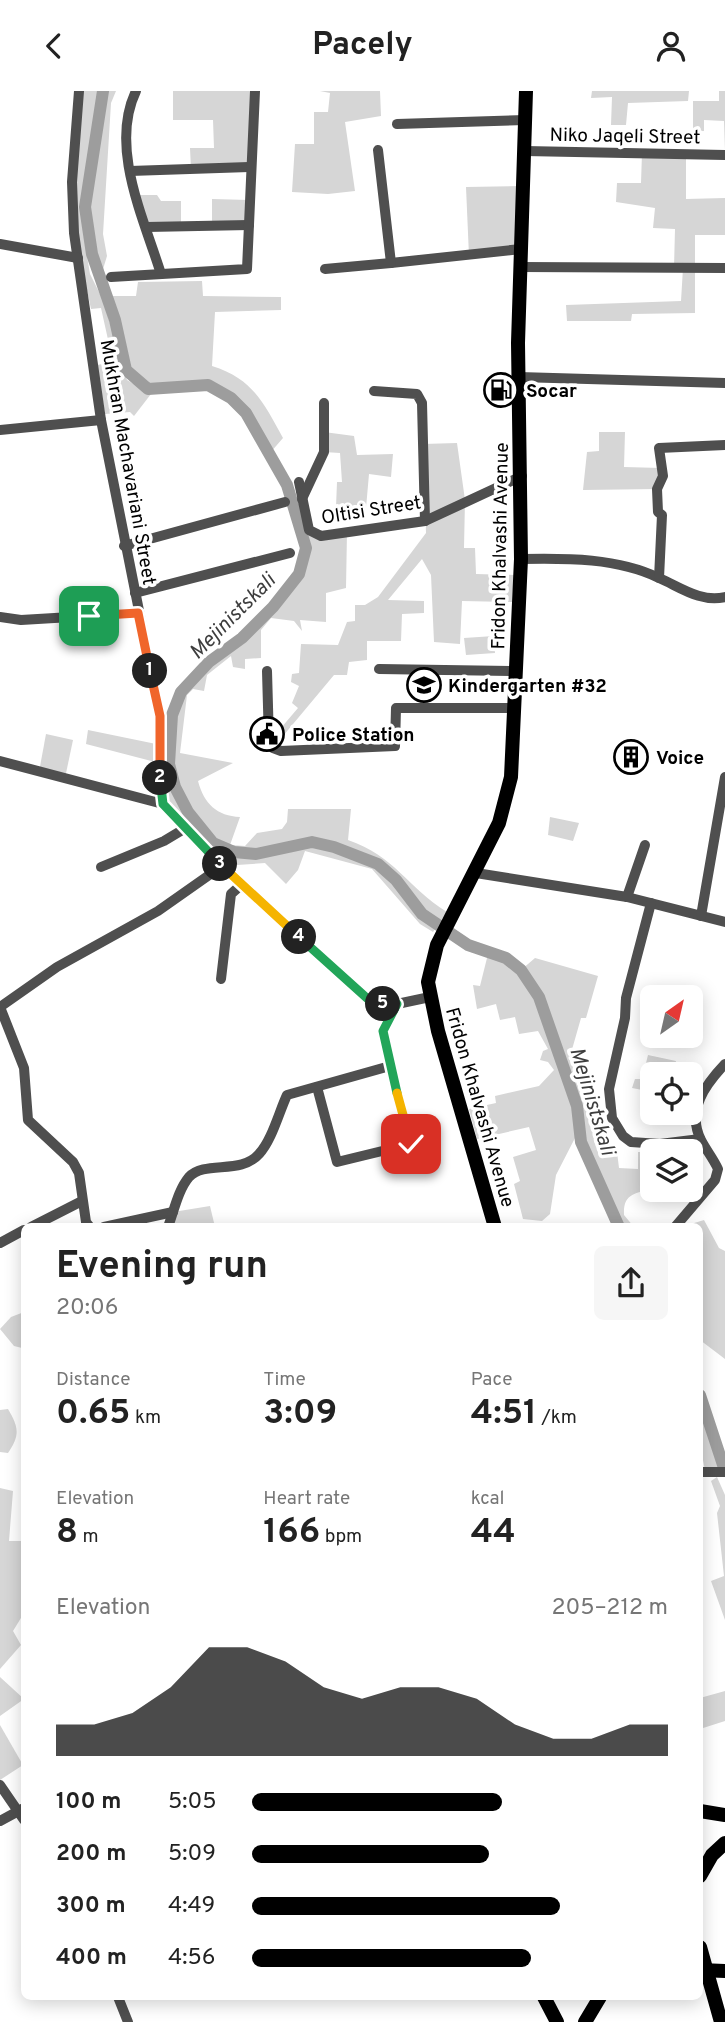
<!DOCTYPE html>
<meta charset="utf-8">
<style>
body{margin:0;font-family:Overpass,sans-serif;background:#f6f6f6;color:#222;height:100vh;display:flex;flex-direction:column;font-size:26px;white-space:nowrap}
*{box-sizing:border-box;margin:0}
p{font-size:23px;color:#767676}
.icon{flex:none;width:38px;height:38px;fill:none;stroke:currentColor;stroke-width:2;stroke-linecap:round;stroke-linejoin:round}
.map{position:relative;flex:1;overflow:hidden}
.side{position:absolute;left:21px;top:1132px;width:682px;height:777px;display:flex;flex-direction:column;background:#fff;border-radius:10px;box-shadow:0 4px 18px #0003}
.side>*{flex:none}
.needle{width:46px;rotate:34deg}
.buttons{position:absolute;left:640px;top:894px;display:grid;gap:14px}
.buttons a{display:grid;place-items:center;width:63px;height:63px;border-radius:10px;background:#fff;box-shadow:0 4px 18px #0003;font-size:35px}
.pin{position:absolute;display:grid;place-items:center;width:60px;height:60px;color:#fff;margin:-30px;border-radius:14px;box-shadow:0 4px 10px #0006}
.km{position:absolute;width:35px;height:35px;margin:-18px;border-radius:50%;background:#222;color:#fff;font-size:19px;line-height:35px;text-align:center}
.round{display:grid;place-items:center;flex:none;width:74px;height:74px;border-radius:10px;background:#f6f6f6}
.summary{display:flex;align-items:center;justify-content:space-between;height:119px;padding:0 35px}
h1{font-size:38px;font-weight:700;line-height:52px}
.metrics{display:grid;grid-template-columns:repeat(3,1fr);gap:10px;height:119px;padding:7px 35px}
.metrics div{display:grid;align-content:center}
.metrics b{font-size:35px;font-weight:700}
.metrics small{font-size:19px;font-weight:400}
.metrics p{font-size:19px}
.chart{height:196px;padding:14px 35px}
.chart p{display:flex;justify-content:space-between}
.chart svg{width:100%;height:126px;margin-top:7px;fill:#000;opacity:.7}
ul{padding:0 35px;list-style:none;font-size:23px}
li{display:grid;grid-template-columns:112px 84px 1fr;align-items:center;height:52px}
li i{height:18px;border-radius:9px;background:#000}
header{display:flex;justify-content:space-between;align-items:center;height:91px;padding:0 35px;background:#fff;font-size:32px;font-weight:700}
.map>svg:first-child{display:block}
</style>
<header><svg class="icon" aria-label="back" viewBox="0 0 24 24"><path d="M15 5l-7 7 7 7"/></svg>Pacely<svg class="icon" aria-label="person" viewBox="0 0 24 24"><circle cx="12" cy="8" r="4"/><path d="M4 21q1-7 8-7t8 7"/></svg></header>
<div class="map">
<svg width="725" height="1931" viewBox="0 0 725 1931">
<rect width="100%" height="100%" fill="#fff"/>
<g fill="#d6d6d6">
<polygon points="79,0 116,0 111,12 103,143 107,165 100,188 92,163 87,165 90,183 103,209 127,289 151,303 134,325 130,321 105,323 97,274 113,271 101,217 91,218 80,167 72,91"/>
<polygon points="173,0 255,0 249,76 191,78 190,57 214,57 213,29 173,29"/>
<polygon points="320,0 380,0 381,25 345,31 355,100 328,103 292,101 295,53 314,53 314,21 328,21 330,2"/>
<polygon points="592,0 689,0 688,10 628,12 626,34 611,34 612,6 591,7"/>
<polygon points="719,0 725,0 725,60 724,30 704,29 704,40 693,41 693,10 719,10"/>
<polygon points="642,62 686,63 686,108 725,107 725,144 695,144 695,222 632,223 631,230 567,230 566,214 681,210 683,177 674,177 675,138 653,137 655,117 616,111 617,92 641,92"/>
<polygon points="521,95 518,156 469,165 466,96"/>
<polygon points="137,104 157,104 161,110 181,110 181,135 147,136"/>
<polygon points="212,108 249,109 249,134 212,135"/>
<path d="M202 190 203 205 281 206V219L215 221 212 275C253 288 263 311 283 347L270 362C254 334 235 295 198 293 182 292 164 297 148 298L126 279 106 205H136L138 191Z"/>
<polygon points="324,341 354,345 357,364 393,363 391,386 369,383 366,417 336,416 337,391 342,391 340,362 324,361"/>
<polygon points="599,341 625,341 624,376 661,377 657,398 583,399 587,361 599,360"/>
<polygon points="457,352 465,409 464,457 475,457 476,483 514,484 512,511 462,510 460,553 434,551 431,484 422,468 388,509 424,510 424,522 402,523 401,550 367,550 367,569 349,571 347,584 334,584 273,657 269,651 298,617 292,612 299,595 291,591 292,583 299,582 301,553 338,554 347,531 355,530 355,514 365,514 378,506 426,442 423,353"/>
<path d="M347 441 346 497 326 502V531L300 529 302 540 294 530 271 527 261 539V567L245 568V578L233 576 231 565 207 584 204 600 193 598 187 604 180 662 233 672 198 690C204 713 217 725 240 726L230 754 245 755 257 742 282 738 287 731 288 718H351L348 749C395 765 407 796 447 821L433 841 420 833 372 778 305 760 298 779 286 793 265 772 222 775 163 713 159 672 86 653 88 639 161 654 160 625 172 624C175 616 178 606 183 599 216 557 319 506 303 444Z"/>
<polygon points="494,545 495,562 466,564 464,547"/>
<polygon points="46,643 73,649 65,687 39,681"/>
<polygon points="550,726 579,732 573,750 548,744"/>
<path d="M489 859 506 867 521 879 535 867 598 885 586 927H581L571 962 582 966 607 1063 617 1061 619 1077 638 1078V1061H646L647 1074 653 1075V1096C636 1104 623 1101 624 1124L634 1136H619L581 1051 575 1047 556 1084 550 1123 542 1130 523 1128 514 1093 520 1090 513 1066 536 1059 529 1036 477 1048 469 1018 496 1012 495 1005 539 995 554 979 548 971 540 969 543 960 548 958 538 940 519 943 515 926 500 929 496 913 477 918 473 894 480 895Z"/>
<polygon points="648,964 676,970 673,983 653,984 653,1001 632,997 635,988 642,988"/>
<polygon points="210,1115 215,1136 168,1136 173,1121"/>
<polygon points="704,1129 719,1157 725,1160 725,1268 700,1249 700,1136 681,1136"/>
<polygon points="24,1221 24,1254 22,1257 14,1255 0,1238 11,1226"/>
<polygon points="700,1314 720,1378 705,1379 700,1355"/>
<path d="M8 1318C19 1337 20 1344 8 1362L0 1361V1319Z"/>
<polygon points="717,1386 725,1404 725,1529 711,1490 724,1485 717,1422 720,1415 711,1390"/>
<polygon points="0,1397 13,1400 9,1450 24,1450 24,1522 13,1540 21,1554 0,1578"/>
<polygon points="0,1586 24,1608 0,1625"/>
<polygon points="725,1600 725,1630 700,1638 700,1607"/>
<polygon points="0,1634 23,1674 0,1689"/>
</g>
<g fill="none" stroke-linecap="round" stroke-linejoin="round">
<g stroke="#9d9d9d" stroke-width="12">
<polyline points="103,0 85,116 92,163 115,229 126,279 148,298 208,294 231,307 246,322 287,394 306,457 299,483 273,516 242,547 209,571 181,601 172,624 169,673 175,696 188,721 213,752 234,761 256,763 312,751 334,756 378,773 396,789 422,823 468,854 506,867 521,879 539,906 577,1015 581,1051 619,1136"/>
<polyline points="700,1304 725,1380"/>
</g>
<g stroke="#4f4f4f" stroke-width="10">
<polyline points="79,0 72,91 74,142 101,329 160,625 163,713 241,794 369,909 397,913 430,906"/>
<path d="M136 0C109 56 144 128 161 183"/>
<polyline points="397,33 525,29"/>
<polyline points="378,59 391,172 521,158"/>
<polyline points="525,60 725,64"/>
<polyline points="130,80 249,76"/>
<polyline points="147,136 249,134"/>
<polyline points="0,153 78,167"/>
<polyline points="520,176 725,177"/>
<polyline points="325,178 391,172"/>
<polyline points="111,186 247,178 255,0"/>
<polyline points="519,286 725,292"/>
<polyline points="374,300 417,303 422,312 425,430"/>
<polyline points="0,339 101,329"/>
<polyline points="299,391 309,439 321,445 425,430 522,385"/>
<polyline points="302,408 324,361 324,312"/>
<polyline points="124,455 285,411"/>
<path d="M521 468C567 467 618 467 659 487 680 496 701 512 725 506"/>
<polyline points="659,487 662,424 658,421 657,398 663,385 659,357 725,354"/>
<polyline points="135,502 290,462"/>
<polyline points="0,526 21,529 138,522"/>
<polyline points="379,578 517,580"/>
<polyline points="267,580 269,651 273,657 281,660 395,655 396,617 515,617"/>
<polyline points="0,670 163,713"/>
<polyline points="101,776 164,750 184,738"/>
<polyline points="476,782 627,806 725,831"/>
<polyline points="627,806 645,754"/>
<polyline points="651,812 626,907 625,927 609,998 612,1027 623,1045 631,1051 660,1053 700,1048"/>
<polyline points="701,825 725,686"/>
<polyline points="221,888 231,803 241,794"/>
<polyline points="0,916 57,876 158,820 222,775"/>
<polyline points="0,916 24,977 28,1029 73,1071 79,1082 86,1131 90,1136"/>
<polyline points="317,996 337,1071 411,1053 383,940 397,913"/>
<polyline points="31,1136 82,1110"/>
<polyline points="104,1136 173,1121"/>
<path d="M168 1136C174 1120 178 1099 189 1086 205 1069 241 1084 259 1063 272 1049 279 1021 287 1004L390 975"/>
<path d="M675 1136 715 1089 718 1078C713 1067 706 1059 701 1049 686 1019 706 993 725 973"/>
<polyline points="0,1152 24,1139"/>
<polyline points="700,1381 725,1381"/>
<polyline points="0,1694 24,1729"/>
<polyline points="0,1730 24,1717"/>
<polyline points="118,1906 128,1931"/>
</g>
<g stroke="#000" stroke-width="14">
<polyline points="495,1136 438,940 428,891 437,854 499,732 511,686 521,468 518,252 526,0"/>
<polyline points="700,1720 725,1724"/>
<polyline points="700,1785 712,1764 725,1752"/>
<polyline points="700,1856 721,1931"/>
<polyline points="700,1879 725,1880"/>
<polyline points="544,1906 557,1931"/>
<polyline points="585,1931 600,1906"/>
</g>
</g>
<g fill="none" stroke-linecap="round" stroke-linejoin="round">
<g stroke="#fff" stroke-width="14">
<polyline id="split-1" points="89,525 138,522 150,580"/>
</g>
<g stroke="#fff" stroke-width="14">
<polyline id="split-2" points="150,580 160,625 160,687"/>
</g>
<g stroke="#fff" stroke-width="14">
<polyline id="split-3" points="160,687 163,713 220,773"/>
</g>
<g stroke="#fff" stroke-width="14">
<polyline id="split-4" points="220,773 299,846"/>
</g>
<g stroke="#fff" stroke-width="14">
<polyline id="split-5" points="299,846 369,909 383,913"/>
</g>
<g stroke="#fff" stroke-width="14">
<polyline id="split-6" points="383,913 397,913 383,940 397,1002"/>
</g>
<g stroke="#fff" stroke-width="14">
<polyline id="split-7" points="397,1002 411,1053"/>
</g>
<use href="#split-1" stroke="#f0652b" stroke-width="9"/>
<use href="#split-2" stroke="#f0652b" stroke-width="9"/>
<use href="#split-3" stroke="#22a559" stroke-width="9"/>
<use href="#split-4" stroke="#f5b400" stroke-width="9"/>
<use href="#split-5" stroke="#22a559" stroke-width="9"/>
<use href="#split-6" stroke="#22a559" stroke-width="9"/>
<use href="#split-7" stroke="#f5b400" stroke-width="9"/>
</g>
<defs>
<g id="fuel-ring" transform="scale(1.75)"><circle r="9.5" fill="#fff" stroke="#000" stroke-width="1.5"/><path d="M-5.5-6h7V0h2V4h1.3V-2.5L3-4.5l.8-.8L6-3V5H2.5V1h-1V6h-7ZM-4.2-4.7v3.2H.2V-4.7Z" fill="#000"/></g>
<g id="school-ring" transform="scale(1.75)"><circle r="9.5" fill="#fff" stroke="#000" stroke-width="1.5"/><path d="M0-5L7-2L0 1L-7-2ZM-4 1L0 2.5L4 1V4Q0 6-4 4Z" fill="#000"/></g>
<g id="civic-ring" transform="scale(1.75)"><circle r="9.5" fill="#fff" stroke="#000" stroke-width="1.5"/><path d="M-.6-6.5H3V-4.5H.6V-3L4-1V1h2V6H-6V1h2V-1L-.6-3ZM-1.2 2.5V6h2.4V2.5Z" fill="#000"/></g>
<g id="building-ring" transform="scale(1.75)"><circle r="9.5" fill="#fff" stroke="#000" stroke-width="1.5"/><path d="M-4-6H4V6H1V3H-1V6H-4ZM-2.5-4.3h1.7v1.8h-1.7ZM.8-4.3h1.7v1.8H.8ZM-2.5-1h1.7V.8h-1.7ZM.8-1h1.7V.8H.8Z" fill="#000"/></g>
</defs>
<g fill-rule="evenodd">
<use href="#fuel-ring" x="501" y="299"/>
<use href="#school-ring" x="424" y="594"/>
<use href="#civic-ring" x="267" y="643"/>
<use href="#building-ring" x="631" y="666"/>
</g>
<g text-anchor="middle" stroke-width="7" stroke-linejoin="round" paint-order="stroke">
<g font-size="19" fill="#000" stroke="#fff">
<text transform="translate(625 44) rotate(1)" y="7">Niko Jaqeli Street</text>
<text transform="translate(129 371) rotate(80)" y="7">Mukhran Machavariani Street</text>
<text transform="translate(371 418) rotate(-9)" y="7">Oltisi Street</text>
<text transform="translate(499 455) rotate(-89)" y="7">Fridon Khalvashi Avenue</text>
<text transform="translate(481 1016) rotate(74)" y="7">Fridon Khalvashi Avenue</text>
</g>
<g font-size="19" font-weight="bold" fill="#000" stroke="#fff" text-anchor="start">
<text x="526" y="306">Socar</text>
<text x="448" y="601">Kindergarten #32</text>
<text x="292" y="650">Police Station</text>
<text x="656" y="673">Voice</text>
</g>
<g font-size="21" font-style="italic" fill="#3e3e3e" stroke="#fff">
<text transform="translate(232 525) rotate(-45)" y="7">Mejinistskali</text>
<text transform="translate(593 1010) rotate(73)" y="7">Mejinistskali</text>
</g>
</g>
</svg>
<div class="buttons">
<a><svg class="needle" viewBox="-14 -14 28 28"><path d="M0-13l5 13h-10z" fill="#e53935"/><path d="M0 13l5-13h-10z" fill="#767676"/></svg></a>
<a><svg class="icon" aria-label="locate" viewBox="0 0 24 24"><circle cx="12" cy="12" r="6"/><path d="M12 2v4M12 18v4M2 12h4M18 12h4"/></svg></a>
<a><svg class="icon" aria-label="layers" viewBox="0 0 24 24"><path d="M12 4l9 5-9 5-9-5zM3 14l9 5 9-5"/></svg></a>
</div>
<div class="pin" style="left:89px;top:525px;background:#1e9e55"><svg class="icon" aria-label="arrive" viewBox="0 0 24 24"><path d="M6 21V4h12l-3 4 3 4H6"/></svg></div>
<div class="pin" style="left:411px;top:1053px;background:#d93025"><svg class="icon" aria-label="check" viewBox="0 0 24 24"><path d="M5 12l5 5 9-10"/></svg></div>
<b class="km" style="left:150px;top:580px">1</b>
<b class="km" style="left:160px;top:687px">2</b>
<b class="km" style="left:220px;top:773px">3</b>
<b class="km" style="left:299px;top:846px">4</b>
<b class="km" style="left:383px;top:913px">5</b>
<section class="side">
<div class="summary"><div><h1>Evening run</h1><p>20:06</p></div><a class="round"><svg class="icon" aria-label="share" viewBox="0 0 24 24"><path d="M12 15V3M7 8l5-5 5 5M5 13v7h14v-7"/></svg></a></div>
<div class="metrics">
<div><p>Distance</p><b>0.65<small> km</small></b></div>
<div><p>Time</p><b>3:09</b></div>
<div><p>Pace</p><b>4:51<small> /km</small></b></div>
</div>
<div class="metrics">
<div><p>Elevation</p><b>8<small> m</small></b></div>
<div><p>Heart rate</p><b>166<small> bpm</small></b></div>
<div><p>kcal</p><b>44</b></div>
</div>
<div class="chart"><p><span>Elevation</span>205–212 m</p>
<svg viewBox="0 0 160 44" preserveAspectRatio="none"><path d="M0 44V33L10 33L20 29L30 20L40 6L50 6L60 11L70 20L80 24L90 20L100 20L110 24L120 33L130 38L140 38L150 33L160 33V44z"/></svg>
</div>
<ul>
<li><b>100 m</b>5:05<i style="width:60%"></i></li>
<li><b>200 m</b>5:09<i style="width:57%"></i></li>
<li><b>300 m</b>4:49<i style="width:74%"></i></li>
<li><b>400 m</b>4:56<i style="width:67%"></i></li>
</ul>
</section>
</div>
